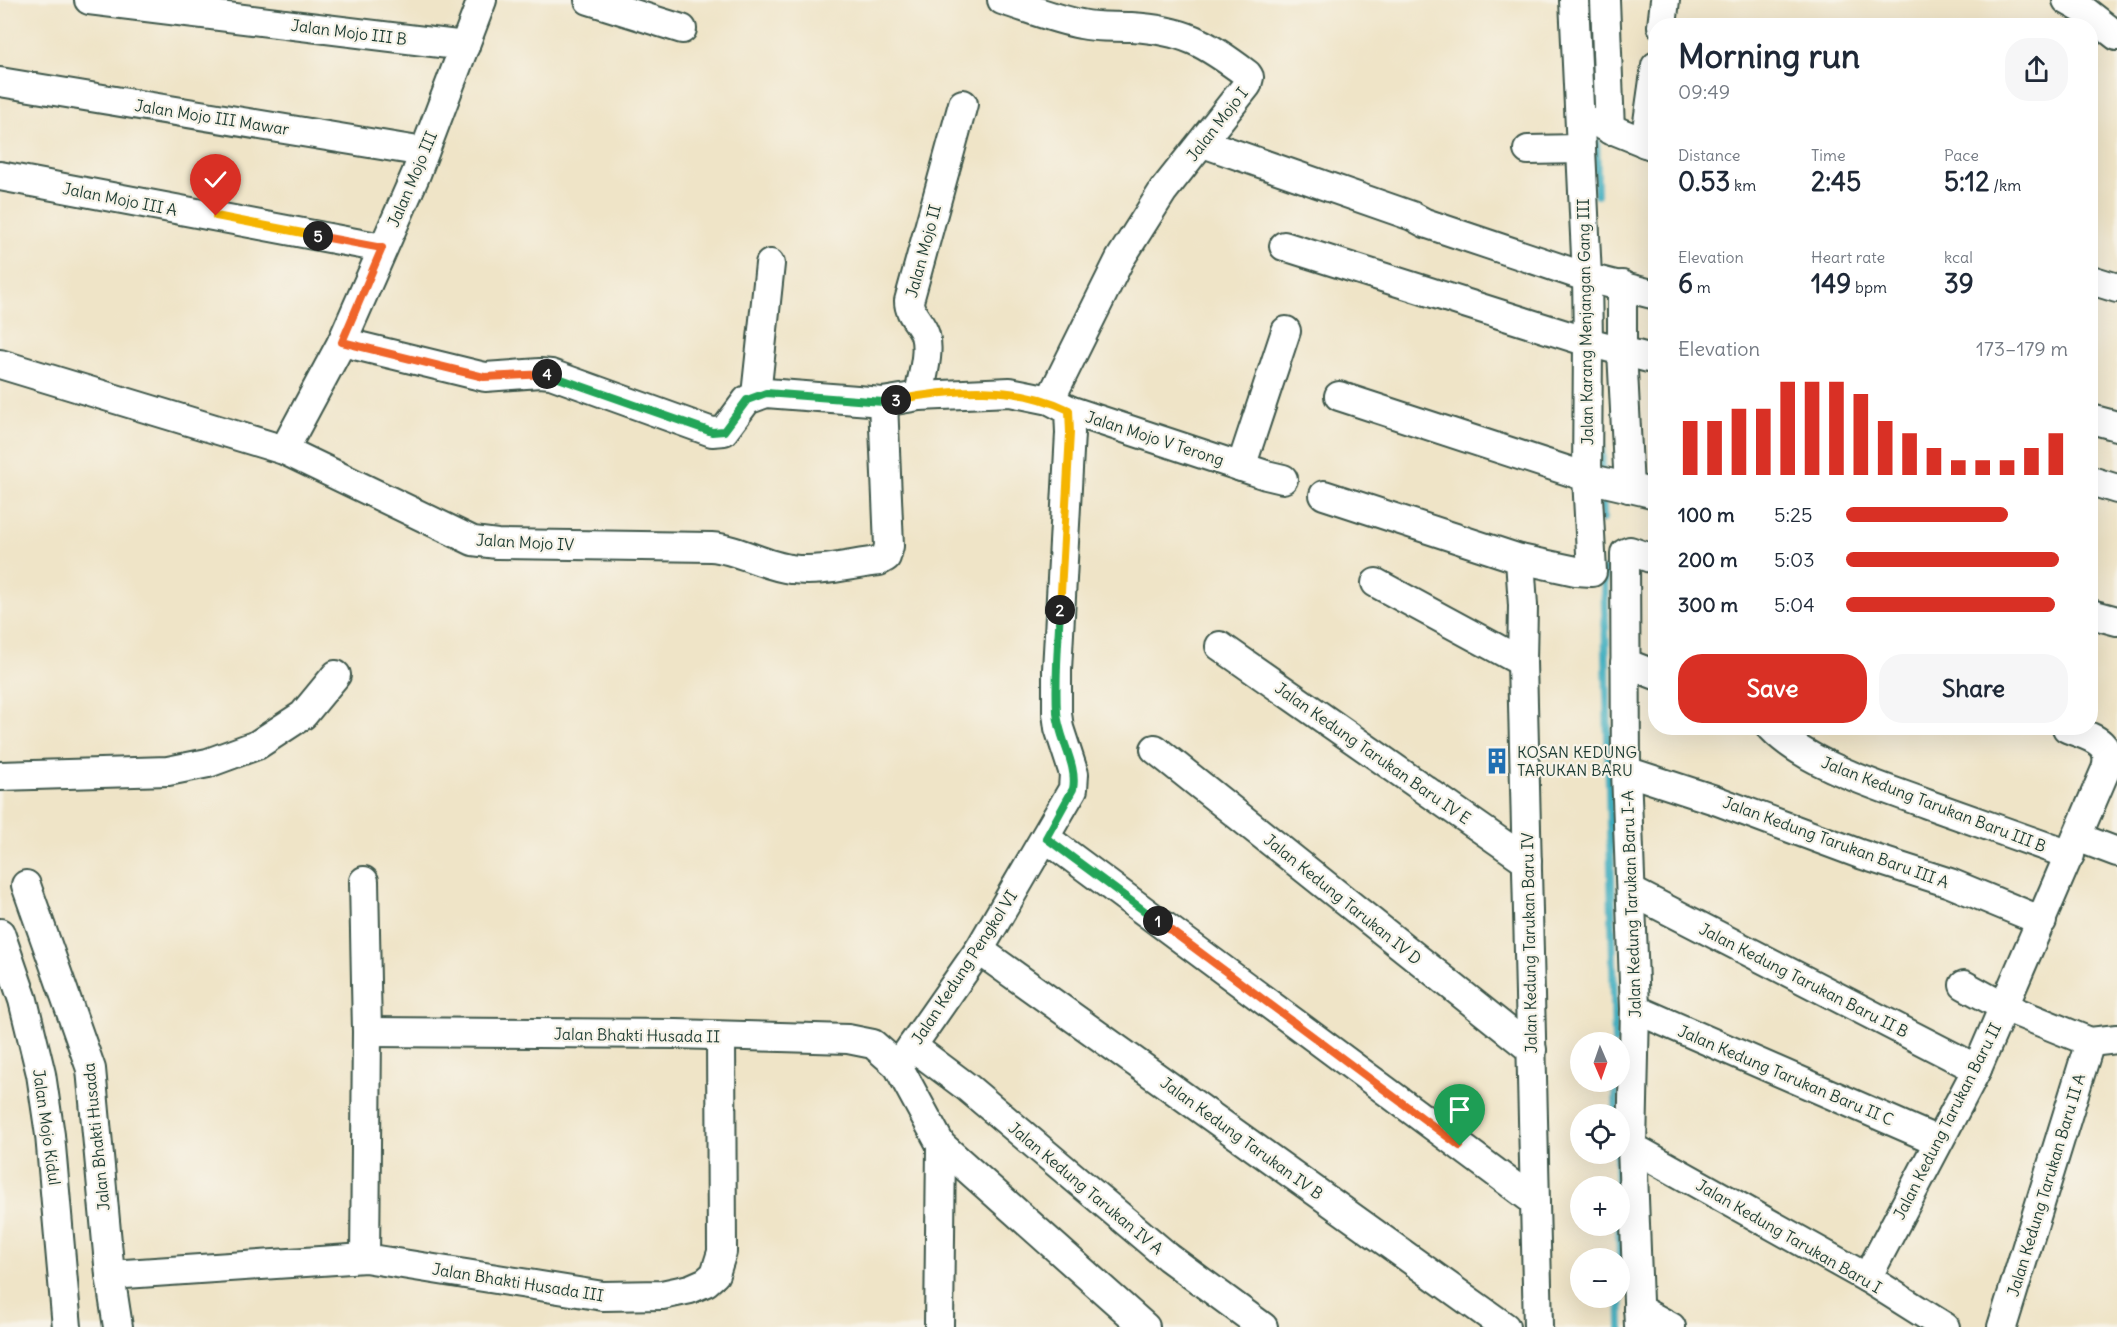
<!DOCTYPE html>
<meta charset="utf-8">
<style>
body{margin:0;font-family:Delius,sans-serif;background:#f6f6f7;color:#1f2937;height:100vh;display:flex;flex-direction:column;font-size:22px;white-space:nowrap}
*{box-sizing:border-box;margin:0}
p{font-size:20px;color:#747a83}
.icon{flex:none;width:33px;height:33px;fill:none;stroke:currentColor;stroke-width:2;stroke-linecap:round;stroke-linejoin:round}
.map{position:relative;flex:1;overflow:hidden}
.drawer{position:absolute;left:1648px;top:18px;width:450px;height:717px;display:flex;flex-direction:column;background:#fff;border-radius:24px;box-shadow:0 6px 24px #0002}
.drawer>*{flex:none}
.needle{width:39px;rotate:178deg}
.fabs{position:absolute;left:1570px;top:1032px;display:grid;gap:12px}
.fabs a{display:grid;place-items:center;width:60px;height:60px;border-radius:50%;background:#fff;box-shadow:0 6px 24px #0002;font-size:30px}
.pin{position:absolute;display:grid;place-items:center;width:51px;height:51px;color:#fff;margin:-62px -26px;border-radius:50% 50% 50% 0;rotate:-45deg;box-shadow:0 0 6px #0007}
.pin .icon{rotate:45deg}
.km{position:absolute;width:30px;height:30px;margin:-15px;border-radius:50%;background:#222;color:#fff;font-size:16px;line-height:30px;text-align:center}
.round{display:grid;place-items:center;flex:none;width:63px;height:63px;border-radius:24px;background:#f6f6f7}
.summary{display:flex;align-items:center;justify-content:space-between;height:102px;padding:0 30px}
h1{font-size:33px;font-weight:700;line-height:45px}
.stats{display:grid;grid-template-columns:repeat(3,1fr);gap:9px;height:102px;padding:6px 30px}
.stats div{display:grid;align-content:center}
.stats b{font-size:26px;font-weight:700}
.stats small{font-size:16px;font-weight:400}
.stats p{font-size:16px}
.chart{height:168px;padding:12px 30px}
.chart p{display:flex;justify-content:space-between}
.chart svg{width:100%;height:108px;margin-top:6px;stroke:#d93025;stroke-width:6}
.cta{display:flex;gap:12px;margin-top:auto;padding:12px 30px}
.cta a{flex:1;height:69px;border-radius:24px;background:#d93025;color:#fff;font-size:24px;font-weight:700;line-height:69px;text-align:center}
.cta a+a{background:#f6f6f7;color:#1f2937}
ul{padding:0 30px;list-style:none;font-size:20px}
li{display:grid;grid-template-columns:96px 72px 1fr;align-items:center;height:45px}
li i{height:15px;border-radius:8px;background:#d93025}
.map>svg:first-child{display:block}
</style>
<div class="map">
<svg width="2117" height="1327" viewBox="0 0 2117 1327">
<rect width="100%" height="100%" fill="#f7f3e8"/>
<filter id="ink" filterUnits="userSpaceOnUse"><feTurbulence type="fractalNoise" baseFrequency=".0167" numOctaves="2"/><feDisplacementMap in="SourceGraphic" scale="12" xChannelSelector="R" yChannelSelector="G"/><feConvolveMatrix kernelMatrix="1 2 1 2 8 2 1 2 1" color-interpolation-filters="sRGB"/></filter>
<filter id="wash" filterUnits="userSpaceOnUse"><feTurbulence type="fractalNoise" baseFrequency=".008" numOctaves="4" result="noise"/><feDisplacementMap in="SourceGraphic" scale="24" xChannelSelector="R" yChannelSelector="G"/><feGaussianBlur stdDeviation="1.35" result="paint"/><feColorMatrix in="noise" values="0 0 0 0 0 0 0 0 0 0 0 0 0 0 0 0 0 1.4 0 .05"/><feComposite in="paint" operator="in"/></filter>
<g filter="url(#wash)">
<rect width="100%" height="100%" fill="#efe4c7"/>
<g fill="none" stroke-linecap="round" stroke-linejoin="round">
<g stroke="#41aebf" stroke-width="8">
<polyline points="1596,129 1597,195"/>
<polyline points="1601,423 1603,519"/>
<polyline points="1604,570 1615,1042"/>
<polyline points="1616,1082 1616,1114"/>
<polyline points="1617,1154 1618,1186"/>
<polyline points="1619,1226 1620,1258"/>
<polyline points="1620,1274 1621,1327"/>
</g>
</g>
</g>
<g filter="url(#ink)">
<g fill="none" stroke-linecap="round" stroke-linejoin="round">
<g stroke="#3e564a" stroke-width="32">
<g id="street">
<polyline points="89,0 465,46"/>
<polyline points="589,0 682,29"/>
<path d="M1002 0C1028 8 1054 19 1081 24 1098 28 1114 26 1131 27 1185 30 1205 43 1247 74L1249 77 1247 85 1163 191 1120 259 1050 400"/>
<polyline points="1605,0 1610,130"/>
<polyline points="2067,0 2081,8 2117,36"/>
<polyline points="1662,26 1665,0"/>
<polyline points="0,82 424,152"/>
<polyline points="1594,122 1656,147"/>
<polyline points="1203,143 1412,216 1425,223 1592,279 1656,295"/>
<polyline points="1645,143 1656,66"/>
<polyline points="1528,150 1580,149"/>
<polyline points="0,176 382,248"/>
<polyline points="1284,246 1588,342 1656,360"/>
<polyline points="2091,280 2117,288"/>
<polyline points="1622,285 1622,351 1629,488"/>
<polyline points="342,342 485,377 540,373 551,374 712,432 724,431 747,400 766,393 883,402 919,396 1010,392 1050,400 1069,410 1266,475 1283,479"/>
<path d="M0 364 284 450 473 541 497 544 711 547C739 549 764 566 791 569 820 573 851 564 879 561L886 557 889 546 883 402"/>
<polyline points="756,395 770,264"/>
<path d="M919 396C922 377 930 353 925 335 921 322 909 315 909 301L963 104"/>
<polyline points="1339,396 1596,480 1656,494"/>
<polyline points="2091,419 2117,426"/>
<polyline points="284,450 342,342 416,174 482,0"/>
<polyline points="1241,467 1286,331"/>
<polyline points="2091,481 2117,489"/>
<polyline points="1324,495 1520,559 1576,571 1592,572 1587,477 1588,342 1587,277 1574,0"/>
<polyline points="1520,559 1523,606 1522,662 1538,1327"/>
<polyline points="1376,583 1522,662"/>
<polyline points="2091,614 2117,621"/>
<polyline points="1220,646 1527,861"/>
<polyline points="1625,663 1656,675"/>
<path d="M1772 728C1806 764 1879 786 1927 804 1975 821 2022 838 2070 855"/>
<polyline points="1155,749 1532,1050"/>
<polyline points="1626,771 1715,800 1860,854 1950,883 2042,921"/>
<polyline points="0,776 168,771 208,763 257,745 303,715 336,675"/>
<polyline points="2077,837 2117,852"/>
<polyline points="1046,838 1534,1201"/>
<polyline points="364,881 367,1032 365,1258"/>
<polyline points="26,885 91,1069 110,1275 118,1327"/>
<polyline points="1631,891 1977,1069"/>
<polyline points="0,933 23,1000 41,1074 50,1135 67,1327"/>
<polyline points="979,950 1505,1327"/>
<polyline points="1964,985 2004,1007 2090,1042 2117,1039"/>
<polyline points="1635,1009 1938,1141"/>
<polyline points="367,1032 676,1034 848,1039 873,1044 898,1066 941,1145 1145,1327"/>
<polyline points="912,1046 968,1088 1168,1257 1263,1327"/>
<polyline points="898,1066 979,950 1073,789 1074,774 1059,728 1057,713 1057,670 1070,433 1069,410"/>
<polyline points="1632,1147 1867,1278 1945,1327"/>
<polyline points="110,1275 365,1258 603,1296 662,1295 690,1289 706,1282 715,1274 722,1252 721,1036"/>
<path d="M1867 1278 1977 1069 2106 769C2114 740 2088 737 2067 728"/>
<polyline points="1638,1309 1671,1327"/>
<polyline points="939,1327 941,1145"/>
<polyline points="1639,1327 1632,1147 1635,1009 1626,771 1625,553 1630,551 1656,560"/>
<polyline points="2002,1327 2090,1042"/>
</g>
</g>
<use href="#street" stroke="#fff" stroke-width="28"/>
</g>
</g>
<g fill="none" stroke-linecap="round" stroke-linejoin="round" filter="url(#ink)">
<g stroke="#fff" stroke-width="12">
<polyline id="split-1" points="1158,921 1460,1146"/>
</g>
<g stroke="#fff" stroke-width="12">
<path id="split-2" d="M1060 610C1058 644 1055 678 1057 712 1058 738 1078 764 1073 789L1046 838 1158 921"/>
</g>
<g stroke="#fff" stroke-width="12">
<path id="split-3" d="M896 400C953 389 1016 384 1069 410L1070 433 1060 610"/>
</g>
<g stroke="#fff" stroke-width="12">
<polyline id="split-4" points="547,374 712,432 724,431 747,400 766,393 883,402 896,400"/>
</g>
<g stroke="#fff" stroke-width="12">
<polyline id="split-5" points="318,236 382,248 342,342 484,377 547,374"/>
</g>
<g stroke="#fff" stroke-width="12">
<polyline id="split-6" points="216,216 318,236"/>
</g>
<use href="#split-1" stroke="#f0652b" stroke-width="8"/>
<use href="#split-2" stroke="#22a559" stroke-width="8"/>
<use href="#split-3" stroke="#f5b400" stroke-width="8"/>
<use href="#split-4" stroke="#22a559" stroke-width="8"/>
<use href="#split-5" stroke="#f0652b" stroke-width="8"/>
<use href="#split-6" stroke="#f5b400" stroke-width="8"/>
</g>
<defs>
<g id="building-bare" transform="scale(2.07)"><path d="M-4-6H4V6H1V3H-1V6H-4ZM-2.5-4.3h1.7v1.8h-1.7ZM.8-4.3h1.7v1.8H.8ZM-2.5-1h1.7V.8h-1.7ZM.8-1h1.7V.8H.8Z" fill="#1f6fb2" stroke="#f7f3e8" stroke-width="2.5" paint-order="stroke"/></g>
</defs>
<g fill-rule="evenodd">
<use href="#building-bare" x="1497" y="761"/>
</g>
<g text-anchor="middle" stroke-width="4.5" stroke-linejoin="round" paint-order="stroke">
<g font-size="16" fill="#1f3d34" stroke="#f7f3e8">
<text transform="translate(349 32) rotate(7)" y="6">Jalan Mojo III B</text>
<text transform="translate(212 117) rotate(9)" y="6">Jalan Mojo III Mawar</text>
<text transform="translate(1217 124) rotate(-52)" y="6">Jalan Mojo I</text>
<text transform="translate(412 179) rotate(-67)" y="6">Jalan Mojo III</text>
<text transform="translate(120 199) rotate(11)" y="6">Jalan Mojo III A</text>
<text transform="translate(923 251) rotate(-75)" y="6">Jalan Mojo II</text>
<text transform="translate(1585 322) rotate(-91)" y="6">Jalan Karang Menjangan Gang III</text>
<text transform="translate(1155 438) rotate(18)" y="6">Jalan Mojo V Terong</text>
<text transform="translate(525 542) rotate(3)" y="6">Jalan Mojo IV</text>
<text transform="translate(1373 753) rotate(35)" y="6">Jalan Kedung Tarukan Baru IV E</text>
<text transform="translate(1934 804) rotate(21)" y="6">Jalan Kedung Tarukan Baru III B</text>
<text transform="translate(1836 842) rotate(20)" y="6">Jalan Kedung Tarukan Baru III A</text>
<text transform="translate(1343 899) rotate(39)" y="6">Jalan Kedung Tarukan IV D</text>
<text transform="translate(1631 904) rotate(-92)" y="6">Jalan Kedung Tarukan Baru I-A</text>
<text transform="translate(1529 943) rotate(-91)" y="6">Jalan Kedung Tarukan Baru IV</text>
<text transform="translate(964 967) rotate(-57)" y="6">Jalan Kedung Pengkol VI</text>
<text transform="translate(1804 980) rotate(27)" y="6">Jalan Kedung Tarukan Baru II B</text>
<text transform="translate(637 1035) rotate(1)" y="6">Jalan Bhakti Husada II</text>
<text transform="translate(1786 1075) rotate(23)" y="6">Jalan Kedung Tarukan Baru II C</text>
<text transform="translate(1947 1121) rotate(-63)" y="6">Jalan Kedung Tarukan Baru II</text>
<text transform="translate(47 1127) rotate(82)" y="6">Jalan Mojo Kidul</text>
<text transform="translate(96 1137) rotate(-96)" y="6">Jalan Bhakti Husada</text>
<text transform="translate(1242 1138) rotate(36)" y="6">Jalan Kedung Tarukan IV B</text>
<text transform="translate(2046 1185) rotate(-73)" y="6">Jalan Kedung Tarukan Baru II A</text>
<text transform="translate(1086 1188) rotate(40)" y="6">Jalan Kedung Tarukan IV A</text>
<text transform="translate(1789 1236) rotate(30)" y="6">Jalan Kedung Tarukan Baru I</text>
<text transform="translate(518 1282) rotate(9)" y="6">Jalan Bhakti Husada III</text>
</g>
<g font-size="16" fill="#1f3d34" stroke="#f7f3e8" text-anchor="start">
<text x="1517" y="758">KOSAN KEDUNG<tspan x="1517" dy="18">TARUKAN BARU</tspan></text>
</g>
</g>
</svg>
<div class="fabs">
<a><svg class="needle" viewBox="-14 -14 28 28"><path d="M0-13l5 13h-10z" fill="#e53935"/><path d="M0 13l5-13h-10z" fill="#747a83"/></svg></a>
<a><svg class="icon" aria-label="locate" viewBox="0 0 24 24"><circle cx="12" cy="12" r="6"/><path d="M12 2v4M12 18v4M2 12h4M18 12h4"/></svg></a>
<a>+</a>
<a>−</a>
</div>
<div class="pin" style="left:1460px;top:1146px;background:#1e9e55"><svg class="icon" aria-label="arrive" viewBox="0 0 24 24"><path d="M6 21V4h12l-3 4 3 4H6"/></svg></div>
<div class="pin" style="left:216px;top:216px;background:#d93025"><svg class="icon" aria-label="check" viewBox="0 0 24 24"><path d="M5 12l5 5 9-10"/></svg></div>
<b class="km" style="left:1158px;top:921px">1</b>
<b class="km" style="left:1060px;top:610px">2</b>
<b class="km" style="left:896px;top:400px">3</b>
<b class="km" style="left:547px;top:374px">4</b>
<b class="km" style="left:318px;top:236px">5</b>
<section class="drawer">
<div class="summary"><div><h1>Morning run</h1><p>09:49</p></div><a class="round"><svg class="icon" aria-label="share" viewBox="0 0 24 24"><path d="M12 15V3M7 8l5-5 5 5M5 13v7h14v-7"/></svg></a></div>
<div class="stats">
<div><p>Distance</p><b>0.53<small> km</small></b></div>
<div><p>Time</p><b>2:45</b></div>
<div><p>Pace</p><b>5:12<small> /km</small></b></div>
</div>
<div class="stats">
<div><p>Elevation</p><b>6<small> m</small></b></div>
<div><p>Heart rate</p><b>149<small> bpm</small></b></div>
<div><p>kcal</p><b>39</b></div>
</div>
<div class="chart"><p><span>Elevation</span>173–179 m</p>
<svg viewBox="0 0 160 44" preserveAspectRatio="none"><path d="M5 44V22M15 44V22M25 44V17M35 44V17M45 44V6M55 44V6M65 44V6M75 44V11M85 44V22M95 44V27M105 44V33M115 44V38M125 44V38M135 44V38M145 44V33M155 44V27"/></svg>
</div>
<ul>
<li><b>100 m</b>5:25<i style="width:73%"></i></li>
<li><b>200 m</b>5:03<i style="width:96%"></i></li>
<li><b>300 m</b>5:04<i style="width:94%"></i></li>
</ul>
<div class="cta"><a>Save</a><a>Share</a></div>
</section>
</div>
